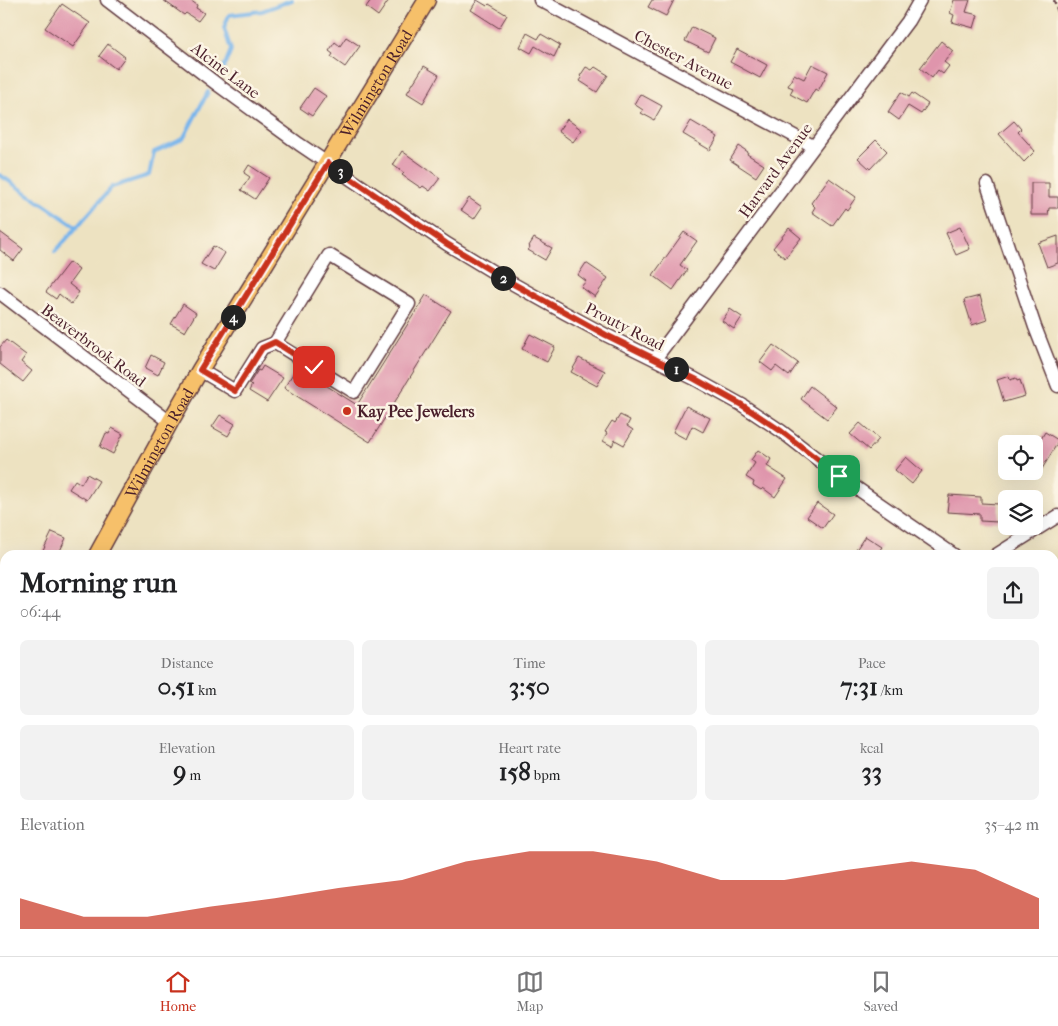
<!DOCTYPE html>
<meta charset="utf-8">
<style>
body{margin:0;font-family:"IM FELL French Canon",serif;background:#f2f2f2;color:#202124;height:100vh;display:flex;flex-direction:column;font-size:19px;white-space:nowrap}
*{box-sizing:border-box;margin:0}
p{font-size:16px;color:#757577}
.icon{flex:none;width:28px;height:28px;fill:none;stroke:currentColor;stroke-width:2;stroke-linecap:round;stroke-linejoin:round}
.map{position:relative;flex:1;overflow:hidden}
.sheet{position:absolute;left:0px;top:550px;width:1059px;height:406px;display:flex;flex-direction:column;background:#fff;border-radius:15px 15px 0 0;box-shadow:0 5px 20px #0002}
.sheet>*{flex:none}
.fabs{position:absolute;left:998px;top:435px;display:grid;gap:10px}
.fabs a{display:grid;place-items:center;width:45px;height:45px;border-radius:8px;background:#fff;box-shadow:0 5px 20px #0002;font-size:25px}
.pin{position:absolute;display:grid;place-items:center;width:42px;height:42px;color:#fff;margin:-21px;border-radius:10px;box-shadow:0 2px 8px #0006}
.km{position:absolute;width:25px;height:25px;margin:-12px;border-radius:50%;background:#222;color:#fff;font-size:14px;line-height:25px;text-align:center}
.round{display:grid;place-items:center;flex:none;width:52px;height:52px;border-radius:8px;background:#f2f2f2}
.headline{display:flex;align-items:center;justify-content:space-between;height:85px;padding:0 20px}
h1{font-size:28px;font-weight:700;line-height:38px}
.stats{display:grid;grid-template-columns:repeat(3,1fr);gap:8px;height:85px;padding:5px 20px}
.stats div{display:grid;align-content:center;border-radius:8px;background:#f2f2f2;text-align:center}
.stats b{font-size:25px;font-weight:700}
.stats small{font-size:14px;font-weight:400}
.stats p{font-size:14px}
.chart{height:140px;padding:10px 20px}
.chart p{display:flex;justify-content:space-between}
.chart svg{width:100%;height:90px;margin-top:5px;fill:#c8321e;opacity:.7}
.tabs{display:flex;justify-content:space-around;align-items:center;height:70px;border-top:1px solid #e0e0e0;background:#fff;font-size:14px;color:#757577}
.tabs a{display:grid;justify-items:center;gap:2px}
.tabs .on{color:#c8321e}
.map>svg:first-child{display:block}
</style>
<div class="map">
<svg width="1058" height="956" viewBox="0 0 1058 956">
<rect width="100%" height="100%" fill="#fcf5e5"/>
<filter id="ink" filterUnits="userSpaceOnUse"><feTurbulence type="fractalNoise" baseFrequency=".02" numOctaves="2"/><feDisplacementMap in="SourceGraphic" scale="10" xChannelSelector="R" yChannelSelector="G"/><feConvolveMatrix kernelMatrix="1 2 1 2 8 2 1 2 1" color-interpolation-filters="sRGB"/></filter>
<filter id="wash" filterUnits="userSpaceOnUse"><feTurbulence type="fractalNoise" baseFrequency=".0096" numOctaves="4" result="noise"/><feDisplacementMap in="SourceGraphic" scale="20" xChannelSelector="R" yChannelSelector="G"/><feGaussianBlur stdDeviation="1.12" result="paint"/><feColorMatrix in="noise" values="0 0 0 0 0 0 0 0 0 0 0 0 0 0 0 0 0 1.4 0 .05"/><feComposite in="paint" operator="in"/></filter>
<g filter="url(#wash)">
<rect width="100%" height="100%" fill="#ede2c1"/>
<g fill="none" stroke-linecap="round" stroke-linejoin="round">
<g stroke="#79b5eb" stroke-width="4">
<polyline points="222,72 231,50 224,28 229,15 262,11 292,0"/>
<polyline points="0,175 77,227"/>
<polyline points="55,252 112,187 149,175 154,152 183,139 208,92"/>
<polyline points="527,951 535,956"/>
</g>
</g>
<g id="blocks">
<g fill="#df95ac">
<polygon points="163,0 190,0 197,5 196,8 204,13 198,21 186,13 184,15"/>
<polygon points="371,0 389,0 378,16 366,7"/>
<polygon points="477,0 487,6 489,4 507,15 499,28 471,10"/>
<polygon points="652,0 674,0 666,16 648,7"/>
<polygon points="954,0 970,0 966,12 978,15 974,28 952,22 954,15 950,13"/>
<polygon points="62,4 90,23 73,47 45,28"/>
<polygon points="692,27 715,38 708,52 685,41"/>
<polygon points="527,33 538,39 541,34 560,45 554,57 535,46 531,53 520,47"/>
<polygon points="346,37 360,46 345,67 331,57 333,54 329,51 335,42 340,46"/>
<polygon points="941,41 953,51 944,62 949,66 943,74 938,70 932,78 920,68"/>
<polygon points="108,44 125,57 116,69 99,56"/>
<polygon points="737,49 767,65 760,78 730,62"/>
<polygon points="812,64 828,72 818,91 815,89 807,103 790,94 793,88 788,86 794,74 804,79"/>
<polygon points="424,66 439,75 423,103 407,93"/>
<polygon points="586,67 592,70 595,67 608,75 597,92 580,81 582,78 580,76"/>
<polygon points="314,88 326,96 312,116 300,108"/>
<polygon points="901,92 909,97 912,93 928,104 921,114 908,106 899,120 888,112"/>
<polygon points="640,94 662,106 654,120 641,113 643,110 634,104"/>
<polygon points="567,119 582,130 573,142 558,131"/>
<polygon points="691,121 718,137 710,150 683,134"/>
<polygon points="1014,121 1021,129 1018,132 1035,151 1024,162 999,134"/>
<polygon points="876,140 887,151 870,169 858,158"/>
<polygon points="739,146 748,152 747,154 764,165 756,177 730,160"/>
<polygon points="402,151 440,178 430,191 423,186 421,188 402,175 404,173 393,165"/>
<polygon points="249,165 269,178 255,199 241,190 250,177 244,173"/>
<polygon points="829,178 856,197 847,210 845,208 832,226 812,212 815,207 811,203"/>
<polygon points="1031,183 1049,183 1049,197 1058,197 1058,208 1049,208 1048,215 1031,215"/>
<polygon points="469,198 482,207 474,219 461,210"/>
<polygon points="960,227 970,249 956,255 946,233"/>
<polygon points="789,228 801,238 785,258 773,248"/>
<polygon points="0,232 23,249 14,261 0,250"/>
<polygon points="684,232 697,241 680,265 687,270 673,290 653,275"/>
<polygon points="1058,236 1058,263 1047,267 1038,243"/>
<polygon points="534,238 552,248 545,260 528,250 530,247 529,246"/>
<polygon points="213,246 225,253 214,271 201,264"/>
<polygon points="69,262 79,270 69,284 79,292 71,304 59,294 56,299 46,292"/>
<polygon points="586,263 608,278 595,297 581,287 586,281 578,275"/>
<polygon points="426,295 451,311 370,442 284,388 297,367 357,405"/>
<polygon points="980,296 987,320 972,325 964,300"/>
<polygon points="183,304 196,313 185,332 171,324"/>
<polygon points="730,309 742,317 734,329 722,321"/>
<polygon points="530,334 555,347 547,362 522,349"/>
<polygon points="6,340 26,355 21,362 32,371 23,382 0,364 0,347"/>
<polygon points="773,345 798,363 789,376 776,366 772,371 760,362"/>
<polygon points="151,355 164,362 158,375 145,368"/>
<polygon points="579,358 605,371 597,386 571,372"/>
<polygon points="263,366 283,378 267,402 249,391 252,385 249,384 258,370 260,371"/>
<polygon points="1009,376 1010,380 1016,378 1017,381 1020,380 1025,396 1004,402 997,380"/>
<polygon points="810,386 837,407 827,419 801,399"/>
<polygon points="686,406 710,418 703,432 692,426 686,439 673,432"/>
<polygon points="220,415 235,424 228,436 212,427"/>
<polygon points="620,415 630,420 627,426 633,430 624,445 615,440 612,446 603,441 607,433 605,432 612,421 615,423"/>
<polygon points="860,423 879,439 869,450 850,434"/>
<polygon points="112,428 123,434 113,454 100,447 106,433 109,434"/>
<polygon points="1045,432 1058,440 1058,442 1042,469 1034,464 1034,451"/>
<polygon points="758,450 771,459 767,466 787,479 775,497 763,488 761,490 753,485 754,482 746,477 755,463 751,460"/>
<polygon points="906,457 922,471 912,484 895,470"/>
<polygon points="87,474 99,481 87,500 69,489 75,480 81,484"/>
<polygon points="949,495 981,497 981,503 999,504 998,522 980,521 980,514 947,512"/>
<polygon points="817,503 833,514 823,528 807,517"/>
<polygon points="52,532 66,538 58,555 41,555"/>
<polygon points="865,536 882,547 876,555 864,555 856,550"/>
</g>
</g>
</g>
<g filter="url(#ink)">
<use href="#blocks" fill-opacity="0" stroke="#623c42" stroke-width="1"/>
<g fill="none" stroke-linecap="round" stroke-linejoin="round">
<g stroke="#623c42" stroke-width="15">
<g id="minor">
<polyline points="107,0 218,85 299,144 447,244 508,281 565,313 606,335 695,379 742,405 781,431 839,476 954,555"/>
<polyline points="540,0 813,146"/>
<polyline points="987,184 1035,327 1058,386"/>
<polygon points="329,255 409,304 354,392 275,343"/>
<polyline points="0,293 170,422"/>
<polyline points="655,359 908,21 920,0"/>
<polyline points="200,370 235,391 262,348 275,343"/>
<polyline points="996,555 1058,516"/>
<polyline points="0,626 5,629"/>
<polyline points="1054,649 1058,655"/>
<polyline points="790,951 798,956"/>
<polyline points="488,956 490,951"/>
</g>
</g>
<g stroke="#623c42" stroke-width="19">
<g id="major">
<path id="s1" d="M97 555 170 422 200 370 427 0"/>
<polyline points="0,748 5,739"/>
</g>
</g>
<polyline stroke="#623c42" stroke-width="2.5" stroke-dasharray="4 4" stroke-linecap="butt" points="1054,0 1058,12"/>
<use href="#minor" stroke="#fff" stroke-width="12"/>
<use href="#major" stroke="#f6c06b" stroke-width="16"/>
</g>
</g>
<g fill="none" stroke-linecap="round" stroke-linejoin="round" filter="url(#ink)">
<g stroke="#fff" stroke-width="10">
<polyline id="route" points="314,367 275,342 262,348 235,391 200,370 328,163 447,244 508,281 606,335 695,379 742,405 781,431 839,476"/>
</g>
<use href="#route" stroke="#c8321e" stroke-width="6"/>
</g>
<circle fill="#c8321e" stroke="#fcf5e5" stroke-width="2" cx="347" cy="411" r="5"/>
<g text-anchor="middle" stroke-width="5" stroke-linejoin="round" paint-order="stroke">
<g font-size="16" fill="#4a1f2b" stroke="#fcf5e5">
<text transform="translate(684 59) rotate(28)" y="6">Chester Avenue</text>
<text transform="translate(226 70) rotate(37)" y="6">Alcine Lane</text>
<text dy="6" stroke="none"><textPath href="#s1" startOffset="548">Wilmington Road</textPath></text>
<text transform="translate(775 170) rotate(-54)" y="6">Harvard Avenue</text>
<text transform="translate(625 326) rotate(27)" y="6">Prouty Road</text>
<text transform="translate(94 345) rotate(37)" y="6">Beaverbrook Road</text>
<text dy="6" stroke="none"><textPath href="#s1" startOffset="128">Wilmington Road</textPath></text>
</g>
<g font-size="16" font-weight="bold" fill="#4a1f2b" stroke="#fcf5e5" text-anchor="start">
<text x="357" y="417">Kay Pee Jewelers</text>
</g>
</g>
</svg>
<div class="fabs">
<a><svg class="icon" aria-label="locate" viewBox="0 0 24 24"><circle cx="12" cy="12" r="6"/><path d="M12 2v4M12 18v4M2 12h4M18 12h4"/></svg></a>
<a><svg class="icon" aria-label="layers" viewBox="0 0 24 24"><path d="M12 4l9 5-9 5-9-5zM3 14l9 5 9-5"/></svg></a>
</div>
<div class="pin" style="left:839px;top:476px;background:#1e9e55"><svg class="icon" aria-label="arrive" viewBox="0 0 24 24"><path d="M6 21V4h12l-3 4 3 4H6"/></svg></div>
<div class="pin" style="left:314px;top:367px;background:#d93025"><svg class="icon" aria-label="check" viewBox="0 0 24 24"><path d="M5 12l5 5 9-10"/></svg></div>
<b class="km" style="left:676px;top:369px">1</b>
<b class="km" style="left:503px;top:278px">2</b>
<b class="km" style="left:340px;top:171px">3</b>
<b class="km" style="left:233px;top:317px">4</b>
<section class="sheet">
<div class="headline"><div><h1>Morning run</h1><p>06:44</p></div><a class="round"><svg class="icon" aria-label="share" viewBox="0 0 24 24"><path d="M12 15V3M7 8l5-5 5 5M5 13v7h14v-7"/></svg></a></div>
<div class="stats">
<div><p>Distance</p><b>0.51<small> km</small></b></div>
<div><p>Time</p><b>3:50</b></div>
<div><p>Pace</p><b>7:31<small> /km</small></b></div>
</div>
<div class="stats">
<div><p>Elevation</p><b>9<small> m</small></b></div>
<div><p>Heart rate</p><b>158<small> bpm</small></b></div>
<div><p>kcal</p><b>33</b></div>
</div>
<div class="chart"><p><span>Elevation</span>35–42 m</p>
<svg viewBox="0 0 160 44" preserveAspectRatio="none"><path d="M0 44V29L10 38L20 38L30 33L40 29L50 24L60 20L70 11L80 6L90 6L100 11L110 20L120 20L130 15L140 11L150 15L160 29V44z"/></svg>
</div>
</section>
</div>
<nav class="tabs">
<a class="on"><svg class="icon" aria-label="home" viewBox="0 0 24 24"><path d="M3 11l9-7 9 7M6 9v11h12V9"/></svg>Home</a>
<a><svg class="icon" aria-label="map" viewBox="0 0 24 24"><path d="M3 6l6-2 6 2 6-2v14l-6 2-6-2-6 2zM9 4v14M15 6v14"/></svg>Map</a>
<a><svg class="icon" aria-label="saved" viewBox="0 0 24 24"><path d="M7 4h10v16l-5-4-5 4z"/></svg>Saved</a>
</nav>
